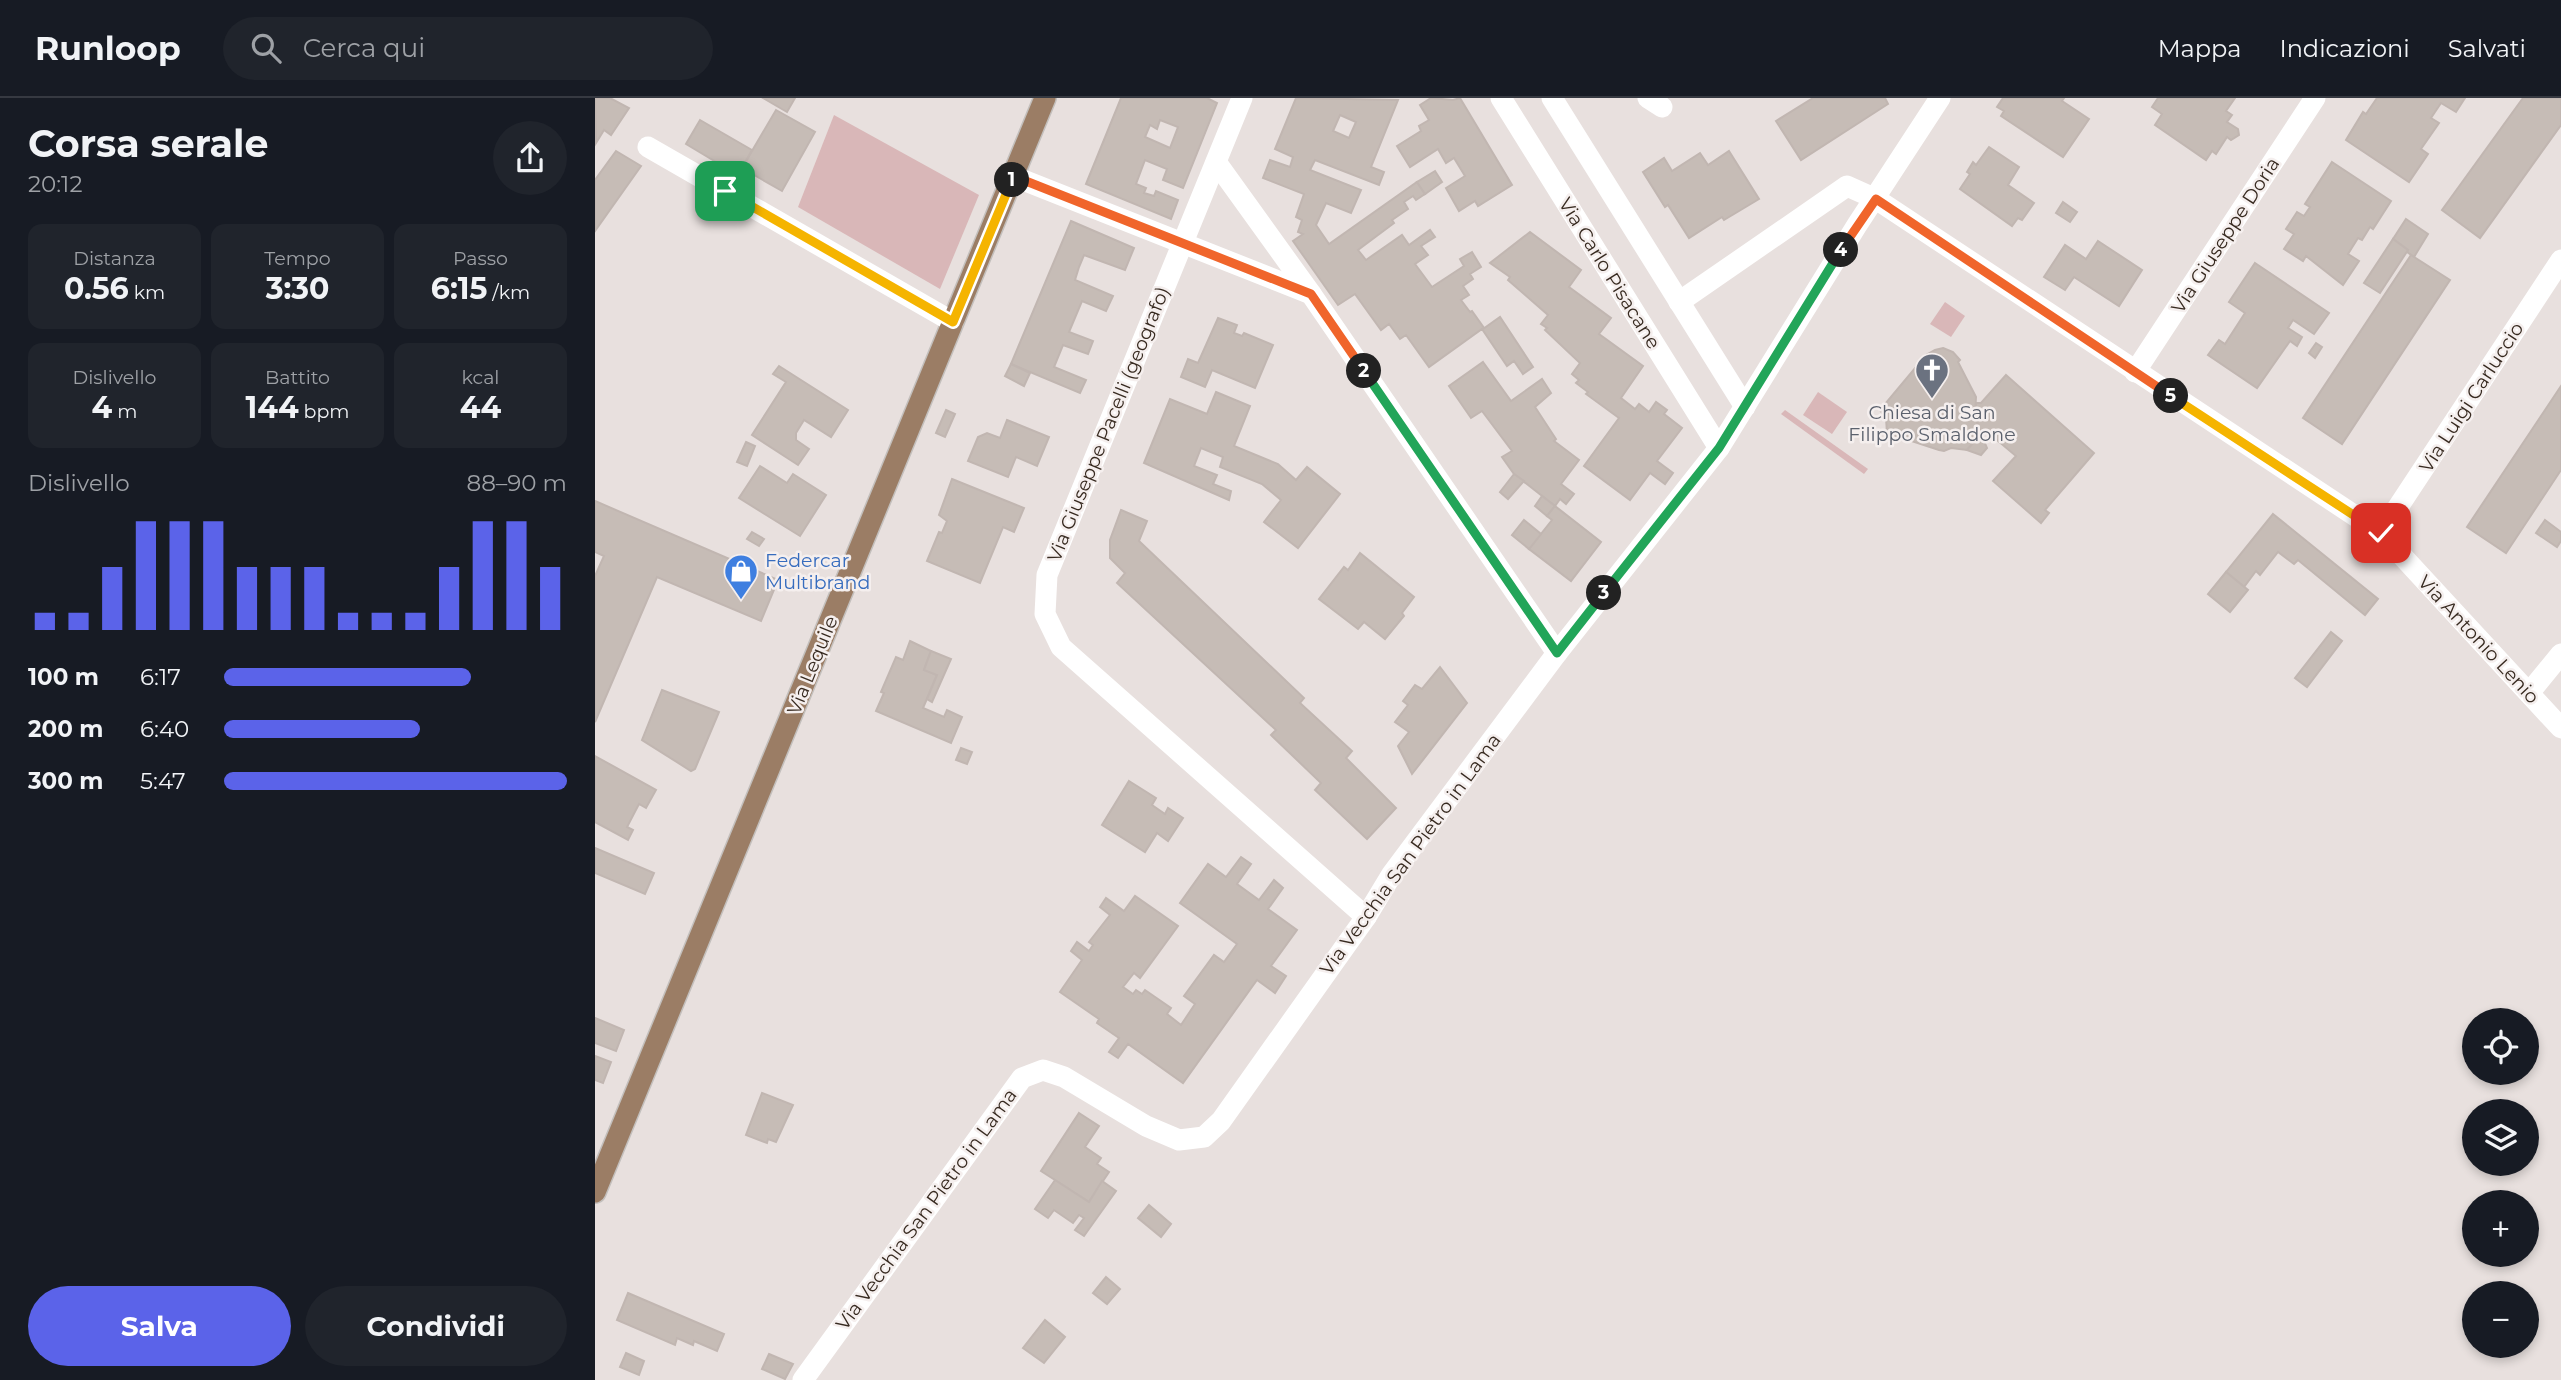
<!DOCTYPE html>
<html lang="it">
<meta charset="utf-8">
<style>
body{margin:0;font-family:Montserrat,sans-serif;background:#20242c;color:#f1f3f6;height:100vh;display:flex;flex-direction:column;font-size:26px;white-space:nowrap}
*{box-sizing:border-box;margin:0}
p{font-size:23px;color:#9ea1a6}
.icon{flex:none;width:38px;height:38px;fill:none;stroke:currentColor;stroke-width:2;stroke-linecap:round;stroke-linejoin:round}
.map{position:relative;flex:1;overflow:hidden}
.panel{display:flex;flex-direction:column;background:#171b24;width:595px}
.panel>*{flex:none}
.buttons{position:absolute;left:1867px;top:910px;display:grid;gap:14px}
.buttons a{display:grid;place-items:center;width:77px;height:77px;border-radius:50%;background:#171b24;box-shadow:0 4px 10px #0003;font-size:35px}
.pin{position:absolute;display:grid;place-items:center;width:60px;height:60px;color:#fff;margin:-30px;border-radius:14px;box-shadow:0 4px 10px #0006}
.km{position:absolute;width:35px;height:35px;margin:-18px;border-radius:50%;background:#222;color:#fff;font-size:19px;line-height:35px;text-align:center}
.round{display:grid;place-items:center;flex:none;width:74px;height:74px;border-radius:37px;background:#20242c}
.summary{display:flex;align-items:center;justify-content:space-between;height:119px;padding:0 28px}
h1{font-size:38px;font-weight:700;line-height:52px}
.stats{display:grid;grid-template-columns:repeat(3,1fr);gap:10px;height:119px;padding:7px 28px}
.stats div{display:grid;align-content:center;border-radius:14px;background:#20242c;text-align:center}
.stats b{font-size:30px;font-weight:700}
.stats small{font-size:19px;font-weight:400}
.stats p{font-size:19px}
.chart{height:196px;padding:14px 28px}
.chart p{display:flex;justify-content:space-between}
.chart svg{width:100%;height:126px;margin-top:7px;stroke:#5b63e9;stroke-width:6}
.button{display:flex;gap:14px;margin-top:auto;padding:14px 28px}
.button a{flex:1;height:80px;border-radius:42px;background:#5b63e9;color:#fff;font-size:28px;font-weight:700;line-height:80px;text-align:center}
.button a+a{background:#20242c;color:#f1f3f6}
ul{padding:0 28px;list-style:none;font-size:23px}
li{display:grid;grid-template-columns:112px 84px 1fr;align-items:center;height:52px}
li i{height:18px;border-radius:9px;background:#5b63e9}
header{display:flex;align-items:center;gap:42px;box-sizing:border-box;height:98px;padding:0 35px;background:#171b24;border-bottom:2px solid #363941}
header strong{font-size:33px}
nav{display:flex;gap:38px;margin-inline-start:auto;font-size:24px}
.search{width:490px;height:63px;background:#20242c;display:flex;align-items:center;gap:18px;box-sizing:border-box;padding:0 24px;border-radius:38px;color:#9ea1a6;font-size:26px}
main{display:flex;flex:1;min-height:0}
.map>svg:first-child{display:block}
</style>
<header>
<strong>Runloop</strong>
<div class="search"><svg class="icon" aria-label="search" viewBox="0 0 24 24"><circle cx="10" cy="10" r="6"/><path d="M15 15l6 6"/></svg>Cerca qui</div>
<nav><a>Mappa</a><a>Indicazioni</a><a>Salvati</a></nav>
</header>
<main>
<section class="panel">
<div class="summary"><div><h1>Corsa serale</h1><p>20:12</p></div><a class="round"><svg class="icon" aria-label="share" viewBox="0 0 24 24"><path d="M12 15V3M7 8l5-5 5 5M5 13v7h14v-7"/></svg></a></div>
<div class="stats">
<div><p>Distanza</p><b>0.56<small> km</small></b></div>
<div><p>Tempo</p><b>3:30</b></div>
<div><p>Passo</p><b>6:15<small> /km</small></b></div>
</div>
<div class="stats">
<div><p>Dislivello</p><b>4<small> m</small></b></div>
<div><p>Battito</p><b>144<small> bpm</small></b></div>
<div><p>kcal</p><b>44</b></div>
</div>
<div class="chart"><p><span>Dislivello</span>88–90 m</p>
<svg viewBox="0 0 160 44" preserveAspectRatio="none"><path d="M5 44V38M15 44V38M25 44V22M35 44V6M45 44V6M55 44V6M65 44V22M75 44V22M85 44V22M95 44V38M105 44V38M115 44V38M125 44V22M135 44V6M145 44V6M155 44V22"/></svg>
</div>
<ul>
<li><b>100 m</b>6:17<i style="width:72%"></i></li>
<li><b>200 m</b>6:40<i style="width:57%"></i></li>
<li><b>300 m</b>5:47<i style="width:100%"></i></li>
</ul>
<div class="button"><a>Salva</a><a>Condividi</a></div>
</section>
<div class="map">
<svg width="1966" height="1282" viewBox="0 0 1966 1282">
<rect width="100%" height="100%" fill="#e8e0de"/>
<g fill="#d9b7b8">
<polygon points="239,17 384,97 345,191 203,109"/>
<polygon points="1350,204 1370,218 1356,239 1335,226"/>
<polygon points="1223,294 1252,314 1237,336 1208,317"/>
<polygon points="1190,312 1273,371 1269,376 1186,316"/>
</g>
<g fill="#c6bcb6" stroke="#c1b6b1" stroke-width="2" fill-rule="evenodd">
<polygon points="0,0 15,0 34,10 16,37 9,32 1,45"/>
<polygon points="168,0 200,0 192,14"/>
<path d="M526 0H612L622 5 588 90 568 82 572 71 550 62 541 86 551 90 549 95 559 98 561 93 583 102 576 121 491 86ZM565 22 583 29 575 50 550 39 555 27 562 31Z"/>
<path d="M701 0 803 2 776 69 789 74 784 87 720 62 715 72 766 92 756 115 731 105 721 127 734 146 822 84 830 96 821 102 818 98 809 104 813 111 797 122 799 125 763 152 771 162 807 137 814 147 835 132 840 139 826 148 833 157 820 166 837 189 869 168 865 161 877 154 886 169 875 176 878 181 868 188 874 197 866 202 875 214 877 213 889 230 888 231 905 219 938 269 928 276 919 263 912 268 887 231 834 269 811 237 805 241 794 226 786 232 760 196 743 207 698 143 708 136 703 134 707 122 701 119 709 96 668 80 675 62 695 69 698 59 680 51ZM745 17 761 24 754 40 738 33Z"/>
<polygon points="836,0 858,2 865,0 917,87 883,108 880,103 864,113 851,90 870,78 859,60 851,65 843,51 815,69 802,48 826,33 824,28 834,22 825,7"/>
<polygon points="1218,0 1290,0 1293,6 1206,62 1181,23"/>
<polygon points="1408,0 1469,0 1467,3 1494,21 1468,59 1406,18 1409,13 1402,9"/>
<polygon points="1563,0 1640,0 1631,13 1637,17 1632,24 1643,31 1644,37 1636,42 1632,39 1621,56 1617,53 1611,62 1560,27 1567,16 1557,9"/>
<polygon points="1782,0 1870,0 1861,14 1846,5 1836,20 1844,25 1826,51 1833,56 1814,84 1751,42 1768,14 1771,16"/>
<polygon points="1928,0 1966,0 1966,27 1885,140 1847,112"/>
<polygon points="181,12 220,34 187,93 147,70"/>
<polygon points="105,22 157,52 143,77 91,46"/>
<polygon points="1394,49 1424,69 1413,87 1439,105 1427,122 1423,120 1417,128 1365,91 1375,76 1372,74 1378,64 1381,67"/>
<polygon points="21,53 46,68 0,133 0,82"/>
<polygon points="1134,53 1164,101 1129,122 1127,119 1094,140 1073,107 1070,109 1048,74 1069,60 1077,73 1105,55 1113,67"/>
<polygon points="1737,64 1796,103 1778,131 1775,129 1767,142 1763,140 1753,156 1764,163 1748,187 1711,158 1708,163 1689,151 1699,136 1691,131 1702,114 1709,118 1715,109 1710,106"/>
<polygon points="840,73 847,84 830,96 822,84"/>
<polygon points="1468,104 1482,114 1475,124 1461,115"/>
<polygon points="1811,121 1833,136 1819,159 1812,154 1813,152 1798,141"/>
<polygon points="476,123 539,150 530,172 489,157 484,169 480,182 518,198 511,213 487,203 474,234 498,243 493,256 468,247 459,269 491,282 485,295 416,266"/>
<polygon points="935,134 986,172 974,189 1016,220 1004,236 1048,268 1026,300 1040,311 1044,306 1054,314 1061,304 1072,312 1069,316 1087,330 1062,363 1078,375 1070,386 1055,375 1035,402 989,368 1024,320 991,296 993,294 981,285 984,282 977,276 985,265 950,232 952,230 946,226 953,217 913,182 915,179 895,165"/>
<polygon points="1798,141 1813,152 1785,195 1769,185"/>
<polygon points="1503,143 1547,172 1524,208 1479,179 1470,192 1449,179 1470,147 1491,161"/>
<polygon points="1816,157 1855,182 1747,346 1708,320"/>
<polygon points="1660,165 1734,215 1719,236 1698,222 1693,230 1707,239 1702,248 1695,243 1662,290 1613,257 1624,242 1630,246 1650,215 1634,204"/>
<polygon points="623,220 642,227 639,235 647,238 649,235 678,247 660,290 617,272 610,289 586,279 593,261 603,265"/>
<polygon points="1721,245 1727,249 1720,260 1714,255"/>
<polygon points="1348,250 1358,254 1365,262 1363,264 1381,299 1380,316 1386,336 1372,352 1356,350 1349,353 1344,352 1292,335 1291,320 1285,312 1331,257 1340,252"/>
<polygon points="888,264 916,303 947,281 956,295 940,309 961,341 959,343 984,362 966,386 979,396 971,406 965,401 960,408 919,376 907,359 917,353 887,313 876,320 854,288"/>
<polygon points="416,266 435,275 429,288 410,278"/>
<polygon points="184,268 253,312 236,339 209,322 201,335 201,342 214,351 203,367 157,337 191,284 178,276"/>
<polygon points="1411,277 1499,355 1450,412 1454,415 1446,425 1398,383 1421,358 1390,332 1386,336 1381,320 1381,305 1386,305"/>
<polygon points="1966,288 1966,372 1911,455 1872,429"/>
<polygon points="621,294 655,308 639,348 683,366 701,382 712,369 745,396 703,450 669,424 686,402 667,386 625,369 628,359 606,350 599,368 622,377 618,386 636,393 634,402 549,365 575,301 612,316"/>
<polygon points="351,312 360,316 350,339 341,335"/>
<polygon points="412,322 454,339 442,368 421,359 413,379 373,363 383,339 392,335 405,340"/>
<polygon points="1386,336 1392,350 1386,357 1372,352"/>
<polygon points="151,344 160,348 152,368 142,364"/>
<polygon points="165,368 192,385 198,376 231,397 205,438 144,400"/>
<polygon points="919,376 929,383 913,401 905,394"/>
<polygon points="357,381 429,410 419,434 408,429 385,485 332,463 344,434 347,435 352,423 344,417"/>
<polygon points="947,398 960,408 952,418 940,408"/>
<polygon points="0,403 183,482 166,523 62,479 0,624 0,478 9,458 0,454"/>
<polygon points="960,408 1006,444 976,483 934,451 957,422 952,418"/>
<polygon points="526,412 552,423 544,443 709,600 705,605 757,653 751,660 801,710 772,741 720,692 726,685 676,637 681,632 522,485 530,475 515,460 515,442"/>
<polygon points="1678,416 1783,501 1770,517 1703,462 1699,466 1683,454 1665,477 1661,473 1649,489 1631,474"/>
<polygon points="929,422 946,436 934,451 917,437"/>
<polygon points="1950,422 1966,434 1966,443 1962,449 1941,435"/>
<polygon points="157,434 169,441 164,448 152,441"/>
<polygon points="765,455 819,499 807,515 809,518 790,541 769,524 763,531 724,501 749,469 753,472"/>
<polygon points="1631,474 1653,492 1635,514 1613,496"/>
<polygon points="1736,534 1747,543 1712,589 1700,580"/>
<polygon points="315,543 336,553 329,572 342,577 328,610 349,619 352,612 367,619 356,645 281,613 289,595 286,594 301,559 308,562"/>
<polygon points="336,553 356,561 337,604 332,601 342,577 329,572"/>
<polygon points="845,569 872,605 817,676 803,648 814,634 800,624 813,607 808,603 820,587 827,591"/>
<polygon points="67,592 124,614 100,671 96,673 47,642"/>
<polygon points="366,650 377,654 372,666 361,662"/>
<polygon points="0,658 61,692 51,710 44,706 32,729 38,732 33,742 0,724"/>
<polygon points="534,683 561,700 557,707 570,716 573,710 588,720 573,743 562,735 550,754 507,727"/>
<polygon points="0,750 59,775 50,796 0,775"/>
<polygon points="646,759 656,766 642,786 664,802 679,782 688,790 673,811 702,832 676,868 691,878 680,895 662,882 588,985 533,946 523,960 514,954 524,940 502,925 504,921 465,894 487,862 476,853 482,844 494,853 498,847 494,844 515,817 505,809 511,800 529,813 540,798 583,828 545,880 539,875 528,889 538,896 541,892 547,896 550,892 576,910 572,916 586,927 600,906 589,898 619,857 629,864 642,846 585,805 613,766 631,779"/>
<polygon points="0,920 29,932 21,953 0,945"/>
<polygon points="0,958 16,964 8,985 0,982"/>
<polygon points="167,995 198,1007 181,1044 173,1041 172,1045 151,1037"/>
<polygon points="484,1015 504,1028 490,1049 506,1060 502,1066 514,1074 494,1104 446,1073"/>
<polygon points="460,1082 494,1104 507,1083 521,1093 489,1138 480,1132 489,1120 484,1117 478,1125 459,1112 453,1120 440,1111"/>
<polygon points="554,1107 576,1126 566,1139 543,1120"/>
<polygon points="511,1179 525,1191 512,1206 498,1195"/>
<polygon points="33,1195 129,1236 122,1253 99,1243 98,1247 82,1240 80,1247 22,1222"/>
<polygon points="450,1222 470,1239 449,1265 428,1250"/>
<polygon points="31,1255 49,1263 44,1277 25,1269"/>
<polygon points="174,1256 198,1266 190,1281 167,1271"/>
</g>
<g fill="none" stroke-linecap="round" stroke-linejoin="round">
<g stroke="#c3bfbc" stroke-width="24">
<polyline id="major" points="0,1094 450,0"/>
</g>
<g stroke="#fff" stroke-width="21">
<polyline points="647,0 452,477 450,516 466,549 771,819"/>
<polyline points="906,0 1124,350"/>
<polyline points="957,0 1150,309"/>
<polyline points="1053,0 1067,9"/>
<polyline points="53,49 358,224"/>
<polyline points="621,64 716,196"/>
<polyline points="418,78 716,196 962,555"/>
<polyline points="1084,204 1252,88 1281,101 1786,435 1966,630"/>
<polyline points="1540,274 1720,0"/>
<polyline points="1786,435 1966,162"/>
<polyline points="1934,595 1966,556"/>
<polyline points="208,1282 427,980 448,972 469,979 551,1028 584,1042 609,1039 626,1023 771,819 797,776 962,555 1124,350 1262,127 1345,0"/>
</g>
<use href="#major" stroke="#9b7d65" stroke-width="21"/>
</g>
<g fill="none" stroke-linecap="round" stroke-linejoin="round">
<g stroke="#fff" stroke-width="14">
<polyline id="split-1" points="130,93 358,224 417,82"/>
</g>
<g stroke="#fff" stroke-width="14">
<polyline id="split-2" points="417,82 418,78 716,196 769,273"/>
</g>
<g stroke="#fff" stroke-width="14">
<polyline id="split-3" points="769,273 962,555 1009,495"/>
</g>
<g stroke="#fff" stroke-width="14">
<polyline id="split-4" points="1009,495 1124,350 1246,152"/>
</g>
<g stroke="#fff" stroke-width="14">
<polyline id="split-5" points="1246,152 1281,101 1576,298"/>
</g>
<g stroke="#fff" stroke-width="14">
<polyline id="split-6" points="1576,298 1786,435"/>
</g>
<use href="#split-1" stroke="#f5b400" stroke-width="9"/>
<use href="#split-2" stroke="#f0652b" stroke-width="9"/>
<use href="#split-3" stroke="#22a559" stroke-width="9"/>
<use href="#split-4" stroke="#22a559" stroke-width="9"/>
<use href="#split-5" stroke="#f0652b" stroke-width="9"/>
<use href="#split-6" stroke="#f5b400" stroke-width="9"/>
</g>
<defs>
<g id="church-pin" transform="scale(1.75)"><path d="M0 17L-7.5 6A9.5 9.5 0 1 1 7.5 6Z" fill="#6b7280" stroke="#f5efee"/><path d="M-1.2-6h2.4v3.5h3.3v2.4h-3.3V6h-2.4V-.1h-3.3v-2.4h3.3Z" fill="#fff"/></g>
<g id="shop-pin" transform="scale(1.75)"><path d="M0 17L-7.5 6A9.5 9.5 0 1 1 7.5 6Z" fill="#3f7fe0" stroke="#f5efee"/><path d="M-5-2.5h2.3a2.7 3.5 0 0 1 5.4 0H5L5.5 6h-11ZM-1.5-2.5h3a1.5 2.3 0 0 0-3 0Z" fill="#fff"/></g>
</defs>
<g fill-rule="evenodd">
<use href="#church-pin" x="1337" y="272"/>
<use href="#shop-pin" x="146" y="473"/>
</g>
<g text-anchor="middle" stroke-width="5" stroke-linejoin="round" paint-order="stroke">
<g font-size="19" fill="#372a20" stroke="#f5efee">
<text transform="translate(1630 137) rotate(-57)" y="7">Via Giuseppe Doria</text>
<text transform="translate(1015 175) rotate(58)" y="7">Via Carlo Pisacane</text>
<text transform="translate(1876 299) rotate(-57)" y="7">Via Luigi Carluccio</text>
<text transform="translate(513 326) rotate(-68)" y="7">Via Giuseppe Pacelli (geografo)</text>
<text transform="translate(1884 541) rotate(47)" y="7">Via Antonio Lenio</text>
<text transform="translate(217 567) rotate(-68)" y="7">Via Lequile</text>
<text transform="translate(815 756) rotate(-54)" y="7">Via Vecchia San Pietro in Lama</text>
<text transform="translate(331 1111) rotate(-54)" y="7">Via Vecchia San Pietro in Lama</text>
</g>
<g font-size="19" fill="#5b616d" stroke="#f5efee">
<text x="1337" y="321">Chiesa di San<tspan x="1337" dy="22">Filippo Smaldone</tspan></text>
</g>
<g font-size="19" fill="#366cbe" stroke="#f5efee" text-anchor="start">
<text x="170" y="469">Federcar<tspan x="170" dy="22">Multibrand</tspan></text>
</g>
</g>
</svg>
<div class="buttons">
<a><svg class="icon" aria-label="locate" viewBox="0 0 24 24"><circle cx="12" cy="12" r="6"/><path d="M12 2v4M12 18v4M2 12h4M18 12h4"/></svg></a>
<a><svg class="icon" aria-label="layers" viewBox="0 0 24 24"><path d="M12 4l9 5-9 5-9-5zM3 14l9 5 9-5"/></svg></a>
<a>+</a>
<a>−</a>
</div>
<div class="pin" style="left:130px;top:93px;background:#1e9e55"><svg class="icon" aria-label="arrive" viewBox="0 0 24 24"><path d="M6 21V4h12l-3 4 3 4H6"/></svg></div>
<div class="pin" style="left:1786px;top:435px;background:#d93025"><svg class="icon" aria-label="check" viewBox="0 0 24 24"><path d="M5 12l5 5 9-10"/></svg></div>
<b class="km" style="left:417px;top:82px">1</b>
<b class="km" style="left:769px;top:273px">2</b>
<b class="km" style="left:1009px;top:495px">3</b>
<b class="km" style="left:1246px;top:152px">4</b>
<b class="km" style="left:1576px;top:298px">5</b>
</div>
</main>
